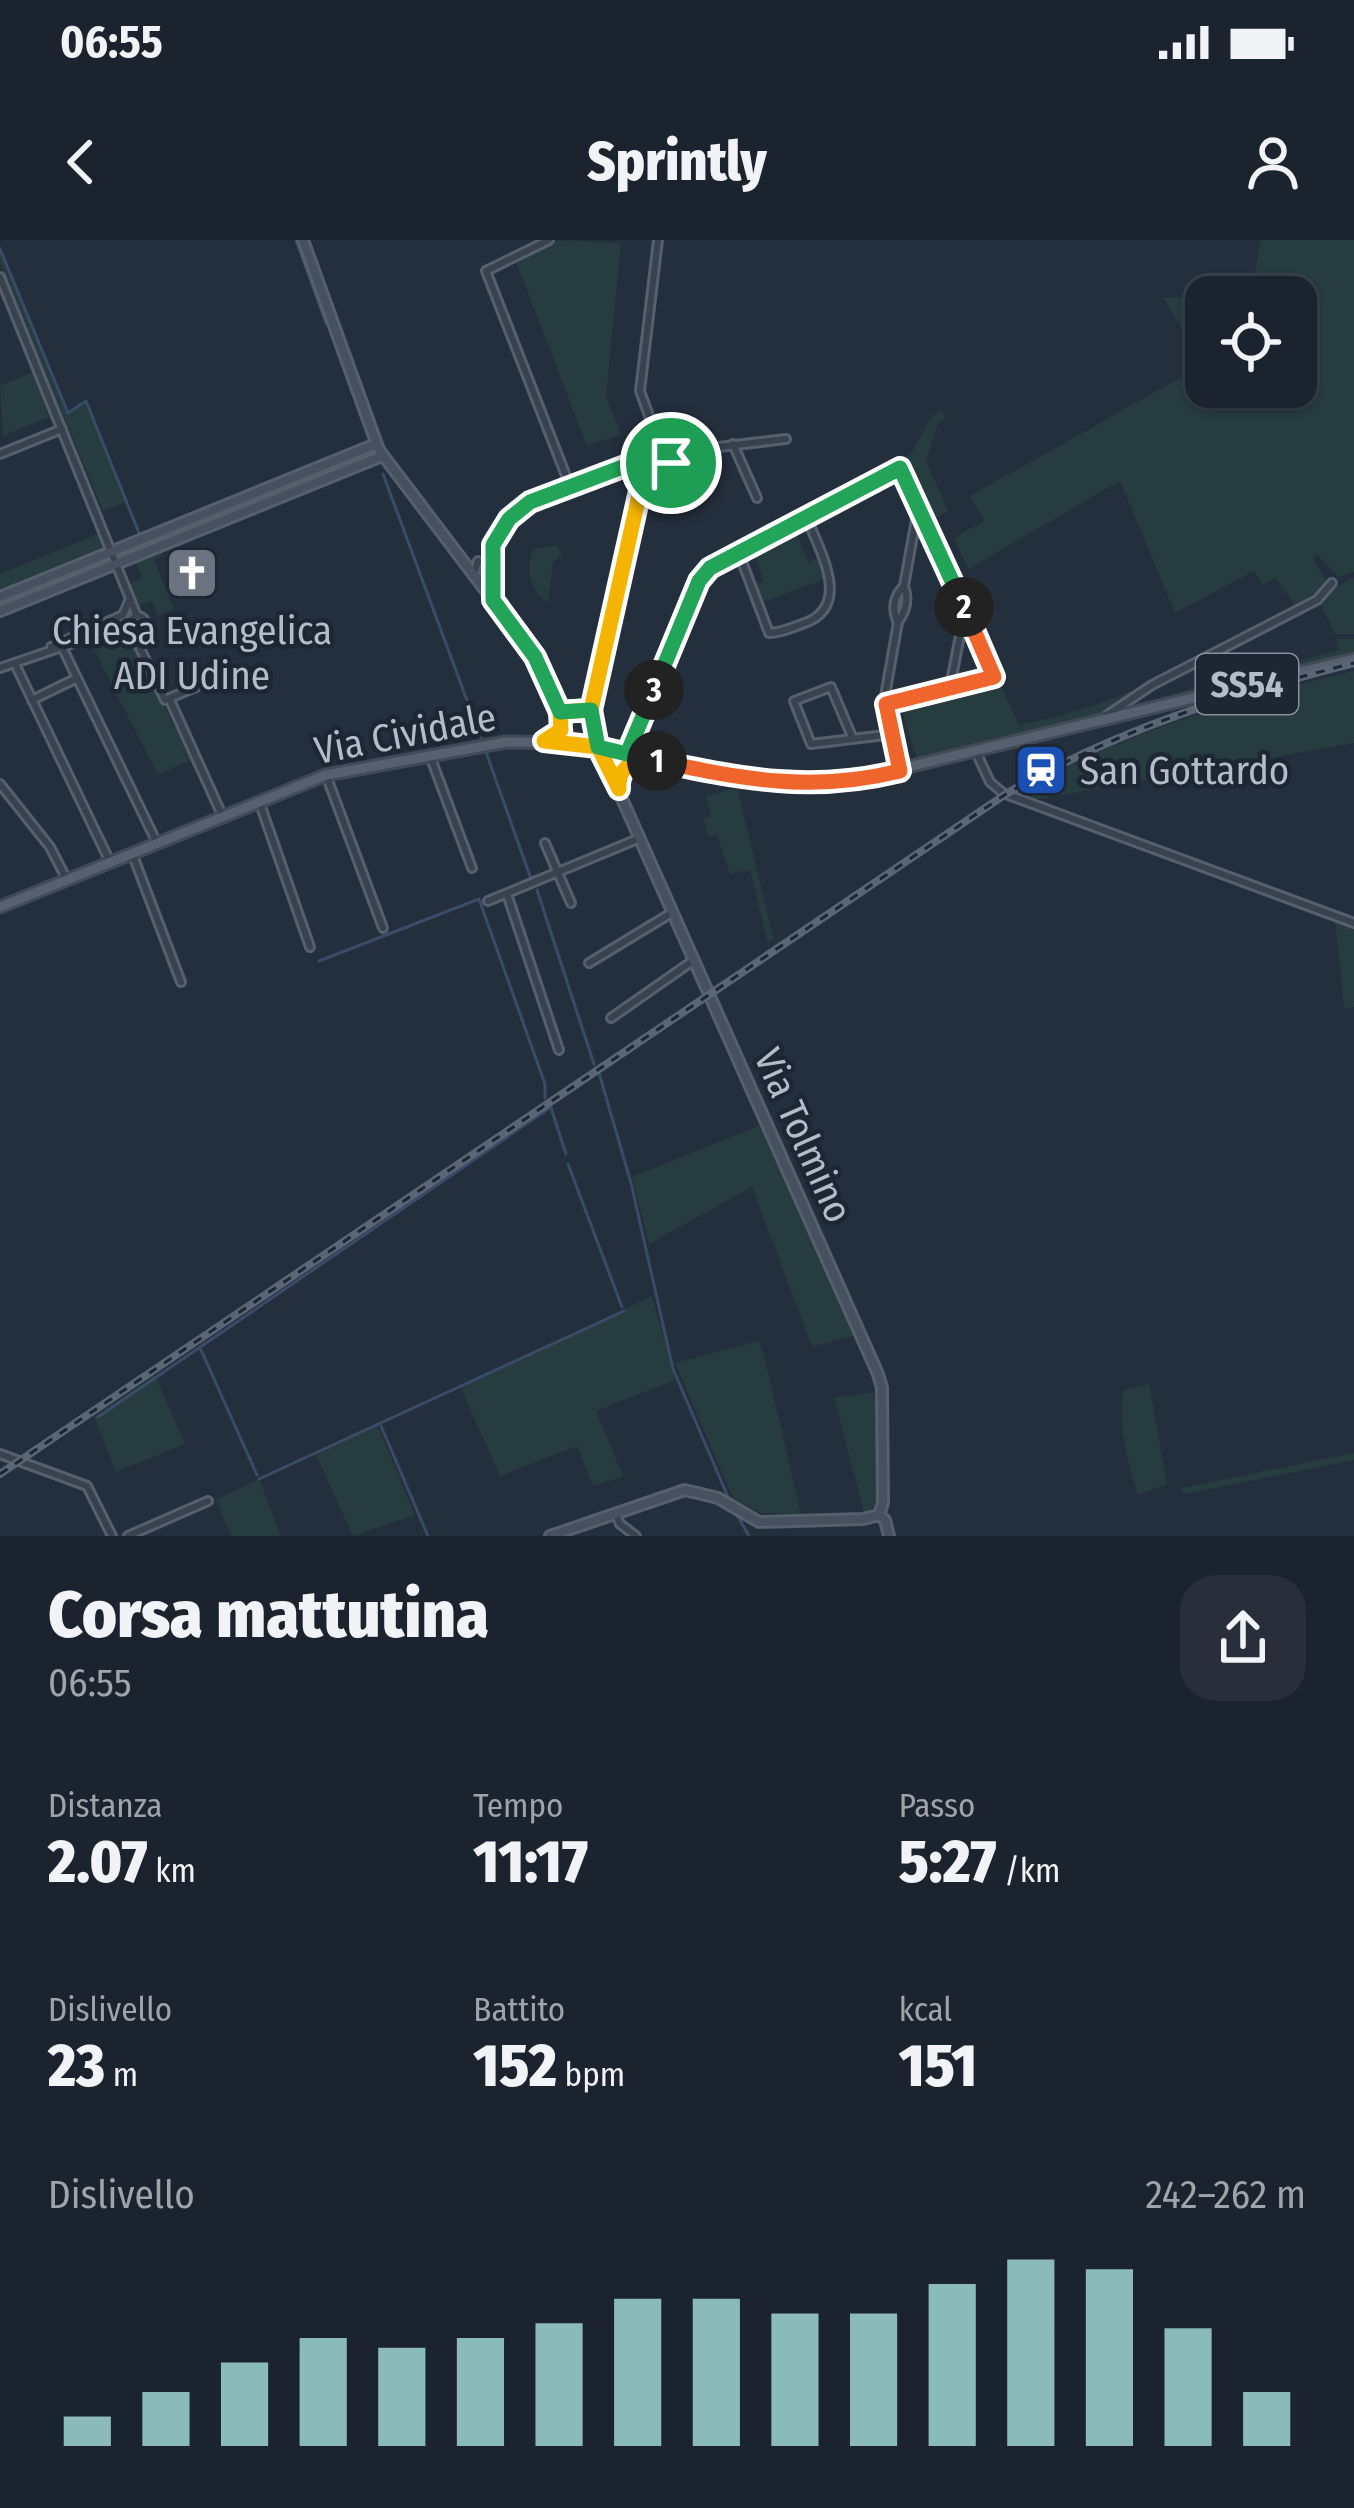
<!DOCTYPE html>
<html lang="it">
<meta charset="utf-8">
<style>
body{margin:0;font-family:"Fira Sans Condensed",sans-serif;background:#282f3a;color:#f1f3f6;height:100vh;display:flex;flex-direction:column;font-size:45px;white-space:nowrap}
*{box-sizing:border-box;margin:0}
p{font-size:39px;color:#a0a4aa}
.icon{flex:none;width:66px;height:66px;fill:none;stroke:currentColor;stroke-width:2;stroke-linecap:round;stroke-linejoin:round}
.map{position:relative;height:1296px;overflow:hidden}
.drawer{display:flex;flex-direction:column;background:#1b232e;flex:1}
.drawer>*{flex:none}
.controls{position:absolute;left:1185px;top:36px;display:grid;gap:24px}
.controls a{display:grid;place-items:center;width:132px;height:132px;border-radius:24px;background:#1b232e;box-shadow:0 3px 9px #0004,0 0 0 3px #39404a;font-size:60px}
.pin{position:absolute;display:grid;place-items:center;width:102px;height:102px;color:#fff;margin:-51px;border:6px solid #fff;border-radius:50%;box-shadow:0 3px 12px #0007}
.km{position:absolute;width:60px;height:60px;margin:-30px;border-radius:50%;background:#222;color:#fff;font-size:33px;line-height:60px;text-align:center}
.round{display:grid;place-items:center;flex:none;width:126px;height:126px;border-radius:36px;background:#282f3a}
.summary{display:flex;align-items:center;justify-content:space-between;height:204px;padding:0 48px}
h1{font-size:66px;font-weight:800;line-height:90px}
.metrics{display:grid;grid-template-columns:repeat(3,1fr);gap:18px;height:204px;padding:12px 48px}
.metrics div{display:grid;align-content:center}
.metrics b{font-size:60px;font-weight:800}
.metrics small{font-size:33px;font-weight:400}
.metrics p{font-size:33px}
.chart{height:336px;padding:24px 48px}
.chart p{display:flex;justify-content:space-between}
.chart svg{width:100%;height:216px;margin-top:12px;stroke:#8bbbb9;stroke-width:6}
.status{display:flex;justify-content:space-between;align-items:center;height:84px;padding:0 60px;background:#1b232e;direction:ltr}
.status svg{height:33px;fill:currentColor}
header{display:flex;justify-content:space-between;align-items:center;height:156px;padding:0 48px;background:#1b232e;font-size:54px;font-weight:800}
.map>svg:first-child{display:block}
</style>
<div class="status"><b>06:55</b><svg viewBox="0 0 49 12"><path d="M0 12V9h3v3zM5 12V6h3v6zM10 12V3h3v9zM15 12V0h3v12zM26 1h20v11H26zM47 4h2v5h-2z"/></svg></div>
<header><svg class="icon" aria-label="back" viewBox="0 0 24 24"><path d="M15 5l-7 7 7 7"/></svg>Sprintly<svg class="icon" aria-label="person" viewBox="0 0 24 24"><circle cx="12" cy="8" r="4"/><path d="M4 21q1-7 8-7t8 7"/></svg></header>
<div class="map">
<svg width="1354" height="1296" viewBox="0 0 1354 1296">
<rect width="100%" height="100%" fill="#242f3e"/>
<g fill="#263c3f">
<polygon points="558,0 621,3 606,157 621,194 587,206 516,21"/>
<polygon points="1260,0 1354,0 1354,332 1338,337 1317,314 1313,317 1328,345 1296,367 1276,338 1262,345 1254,331 1175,373 1120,241 968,329 954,298 984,281 970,256 1203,125 1163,57 1206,59 1206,147 1296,147 1296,57 1252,57"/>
<polygon points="0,7 68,173 86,162 126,262 103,271 0,23"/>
<polygon points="33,132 49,177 3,196 0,146"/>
<path d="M940 171 946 178 938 183 926 221 948 270 930 283 910 243 906 218C922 204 922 182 940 171Z"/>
<polygon points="371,210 373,215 120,318 118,312"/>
<polygon points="793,283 808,322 822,317 830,337 757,364 751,347 764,341 751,305"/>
<polygon points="100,293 106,309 0,352 0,334"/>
<path d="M557 305 562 317 553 321 548 363C530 348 524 330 534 309Z"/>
<polygon points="158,311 164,315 154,320 174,369 158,376 152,361 139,366 129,344 142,338 135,320"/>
<polygon points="1354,338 1354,394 1335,394 1320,363 1336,347"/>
<polygon points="117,394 131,400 191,520 158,535 90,402"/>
<polygon points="1336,399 1354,399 1354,413 1167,460 1161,457 1339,410"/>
<path d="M1354 431V503L1033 560 1015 553C1122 494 1235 459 1354 431Z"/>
<path d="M999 442 1019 485C1066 475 1106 464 1149 442L1093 477 917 520 901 467Z"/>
<polygon points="737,548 774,699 768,703 750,630 730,634 717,595 708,596 704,579 711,576 706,556"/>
<polygon points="1335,680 1354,686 1354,767 1344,768"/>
<polygon points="761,885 856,1095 812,1107 752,947 649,1004 632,937"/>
<polygon points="652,1056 675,1140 596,1171 623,1236 593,1246 577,1206 500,1236 460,1146"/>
<polygon points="759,1101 765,1119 801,1274 760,1273 733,1258 675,1123"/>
<polygon points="155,1135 185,1204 116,1232 94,1177"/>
<path d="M1149 1144 1167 1244 1138 1255C1126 1218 1119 1190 1123 1151Z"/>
<polygon points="876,1152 879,1259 873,1271 864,1272 834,1158"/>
<polygon points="377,1184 415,1275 353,1296 315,1213"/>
<polygon points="1354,1213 1354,1220 1185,1254 1181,1248"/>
<polygon points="259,1239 281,1296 231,1296 216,1260"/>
</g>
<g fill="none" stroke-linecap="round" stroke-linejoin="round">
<g stroke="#394c67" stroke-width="3">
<polyline points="296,0 326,83"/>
<polyline points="0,9 68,173 86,161 139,293"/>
<polyline points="383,234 481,498"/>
<polyline points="132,322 150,315"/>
<polyline points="486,512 531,639"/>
<polyline points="919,519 1020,494"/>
<polyline points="537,650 594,824"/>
<polyline points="319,721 479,659 545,844 545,858"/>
<polyline points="599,833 631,943 673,1129 728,1257"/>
<polyline points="550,865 566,914"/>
<polyline points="568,924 622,1067"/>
<polyline points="201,1110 257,1235"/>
<polyline points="98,1177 551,867"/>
<polyline points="381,1186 428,1296"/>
<polyline points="259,1239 624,1071"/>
<polyline points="737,1275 749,1296"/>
</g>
<g stroke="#565f6c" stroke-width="12">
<g id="street">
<polyline points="549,0 486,31 570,246"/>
<polyline points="658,0 640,151 656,195 655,205 671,223"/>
<polyline points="0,37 137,376"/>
<polyline points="733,204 757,258"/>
<polyline points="0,214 62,189"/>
<polyline points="644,233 710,208 786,199"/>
<path d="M738 311 769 393C782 393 793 387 805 383 853 365 819 310 806 276"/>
<polyline points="478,321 473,336 486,340 491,333"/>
<path d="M493 360C492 345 489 328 491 313 499 258 574 245 617 229 633 223 647 221 655 205"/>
<circle cx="138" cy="383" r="7"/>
<path d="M897 381C892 368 894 356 904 346"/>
<polyline points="138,391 137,402 165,460 196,447"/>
<polyline points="51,407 123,375 129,361"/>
<polyline points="64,411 157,603"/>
<polyline points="16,426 110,622"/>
<polyline points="0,428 117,388 135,390"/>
<polyline points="950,447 963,380"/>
<polyline points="169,458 222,575"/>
<polyline points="32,460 77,438"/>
<polyline points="886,464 994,437 923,274 918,270"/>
<polyline points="591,470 644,233 641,221"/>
<polyline points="1106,476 1152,445 1317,360 1332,343"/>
<polyline points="893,494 908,529"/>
<polyline points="853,499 831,447 794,461 811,504 893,494"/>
<polyline points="976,512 990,542 1003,553 1354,683"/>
<path d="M627 515 705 333 738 311 900 228 918 268 904 346C909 359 906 371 898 382L885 456 900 531"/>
<polyline points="430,516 472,628"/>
<polyline points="326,535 383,688"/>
<polyline points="0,544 50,607 67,640"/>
<polyline points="259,561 310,707"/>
<polyline points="545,603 571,663"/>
<polyline points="132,613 181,742"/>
<polyline points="507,654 559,810"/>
<polyline points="488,661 640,598"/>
<polyline points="589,723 673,672"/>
<polyline points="611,778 694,720"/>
<polyline points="0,1214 87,1246 112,1296"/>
<polyline points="615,1273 620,1284 636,1296"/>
<polyline points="128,1296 208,1261"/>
</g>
</g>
<g stroke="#565f6c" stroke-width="14">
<g id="secondary">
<polyline points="303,0 379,210 532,412 572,503"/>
<polyline points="0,357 376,204"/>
<polyline points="0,371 382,216"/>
<polyline points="560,472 591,470 598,507 609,530"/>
<polyline points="619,513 612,521 611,534 878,1134 882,1148 883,1263 879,1275"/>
<polyline points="619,537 629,524 641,518"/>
<polyline points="619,542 619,513"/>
<polyline points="879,1275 885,1280 889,1296"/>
<polyline points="550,1296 685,1250 718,1258 759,1282 863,1279 879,1275"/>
</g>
</g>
<g stroke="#414a57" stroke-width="15">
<polyline id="primary" points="0,667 326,535 506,502 572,503 771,543 846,542 1354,419"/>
</g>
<use href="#street" stroke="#38414e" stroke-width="6"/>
<use href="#secondary" stroke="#465061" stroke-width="8"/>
<use href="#primary" stroke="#56606e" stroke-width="9"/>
<g stroke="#5a6575" stroke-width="8">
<path id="rail" d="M0 1234 1006 554C1116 490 1231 454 1354 423"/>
</g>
<use href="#rail" stroke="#1d2633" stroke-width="3" stroke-dasharray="9" stroke-linecap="butt"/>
</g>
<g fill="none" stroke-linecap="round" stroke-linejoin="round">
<g stroke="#fff" stroke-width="24">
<path id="split-1" d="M657 521 641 518C626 524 618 533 619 549L598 507 544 501 561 490 560 472 591 470 644 233 671 223"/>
</g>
<g stroke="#fff" stroke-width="24">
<path id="split-2" d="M657 521C744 539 811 553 900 531L886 464 994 437 964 367"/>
</g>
<g stroke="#fff" stroke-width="24">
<polyline id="split-3" points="654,450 699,341 710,328 900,228 964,367"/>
</g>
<g stroke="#fff" stroke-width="24">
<polyline id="split-4" points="654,450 627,514 598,507 591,470 560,472 535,417 493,360 493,305 509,279 530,262 641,220 655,205 671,223"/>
</g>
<use href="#split-1" stroke="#f5b400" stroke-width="15"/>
<use href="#split-2" stroke="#f0652b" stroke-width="15"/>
<use href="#split-3" stroke="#22a559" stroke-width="15"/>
<use href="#split-4" stroke="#22a559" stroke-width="15"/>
</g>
<defs>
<g id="church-square" transform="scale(2.7)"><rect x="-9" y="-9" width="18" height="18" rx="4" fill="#6b7280" stroke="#1d2633"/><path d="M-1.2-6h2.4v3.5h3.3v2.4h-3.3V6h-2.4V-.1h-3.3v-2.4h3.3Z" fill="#fff"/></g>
<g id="station-square" transform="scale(2.7)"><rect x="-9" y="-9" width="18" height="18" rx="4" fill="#1a4fb4" stroke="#1d2633"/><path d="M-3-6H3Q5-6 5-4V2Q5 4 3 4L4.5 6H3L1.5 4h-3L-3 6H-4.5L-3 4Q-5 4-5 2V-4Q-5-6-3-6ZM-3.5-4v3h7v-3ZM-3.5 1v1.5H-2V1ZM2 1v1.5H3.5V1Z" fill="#fff"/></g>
</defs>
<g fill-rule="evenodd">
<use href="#church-square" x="192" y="333"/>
<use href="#station-square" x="1041" y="530"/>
</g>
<g text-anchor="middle" stroke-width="9" stroke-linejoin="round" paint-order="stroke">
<rect fill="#1d2633" stroke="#878f9c" stroke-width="3" x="1196" y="414" width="102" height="60" rx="9"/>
<g font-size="36" font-weight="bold" fill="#b4bcc9">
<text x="1247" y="457">SS54</text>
</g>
<g font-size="39" fill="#b4bcc9" stroke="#1d2633">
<text x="192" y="404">Chiesa Evangelica<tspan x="192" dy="45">ADI Udine</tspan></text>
<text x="1080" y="544" text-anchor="start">San Gottardo</text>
</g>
<g font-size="39" fill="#b4bcc9" stroke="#1d2633">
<text transform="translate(405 493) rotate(-11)" y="14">Via Cividale</text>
<text transform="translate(804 895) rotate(66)" y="14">Via Tolmino</text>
</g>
</g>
</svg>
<div class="controls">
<a><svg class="icon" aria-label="locate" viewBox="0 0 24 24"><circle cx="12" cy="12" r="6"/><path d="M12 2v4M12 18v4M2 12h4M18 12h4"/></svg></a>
</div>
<div class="pin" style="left:671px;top:223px;background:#1e9e55"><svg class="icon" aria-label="arrive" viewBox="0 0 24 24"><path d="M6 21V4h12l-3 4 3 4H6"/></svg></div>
<b class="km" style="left:657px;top:521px">1</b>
<b class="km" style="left:964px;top:367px">2</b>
<b class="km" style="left:654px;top:450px">3</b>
</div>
<section class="drawer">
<div class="summary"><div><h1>Corsa mattutina</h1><p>06:55</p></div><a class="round"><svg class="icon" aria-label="share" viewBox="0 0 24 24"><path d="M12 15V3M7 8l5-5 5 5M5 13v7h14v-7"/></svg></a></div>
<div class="metrics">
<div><p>Distanza</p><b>2.07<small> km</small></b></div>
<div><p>Tempo</p><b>11:17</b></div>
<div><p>Passo</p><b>5:27<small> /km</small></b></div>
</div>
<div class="metrics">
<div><p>Dislivello</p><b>23<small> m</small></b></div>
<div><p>Battito</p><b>152<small> bpm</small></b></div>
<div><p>kcal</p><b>151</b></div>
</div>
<div class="chart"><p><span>Dislivello</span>242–262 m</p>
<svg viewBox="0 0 160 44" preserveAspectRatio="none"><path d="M5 44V38M15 44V33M25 44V27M35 44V22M45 44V24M55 44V22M65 44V19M75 44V14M85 44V14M95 44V17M105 44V17M115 44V11M125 44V6M135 44V8M145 44V20M155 44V33"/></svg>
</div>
</section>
